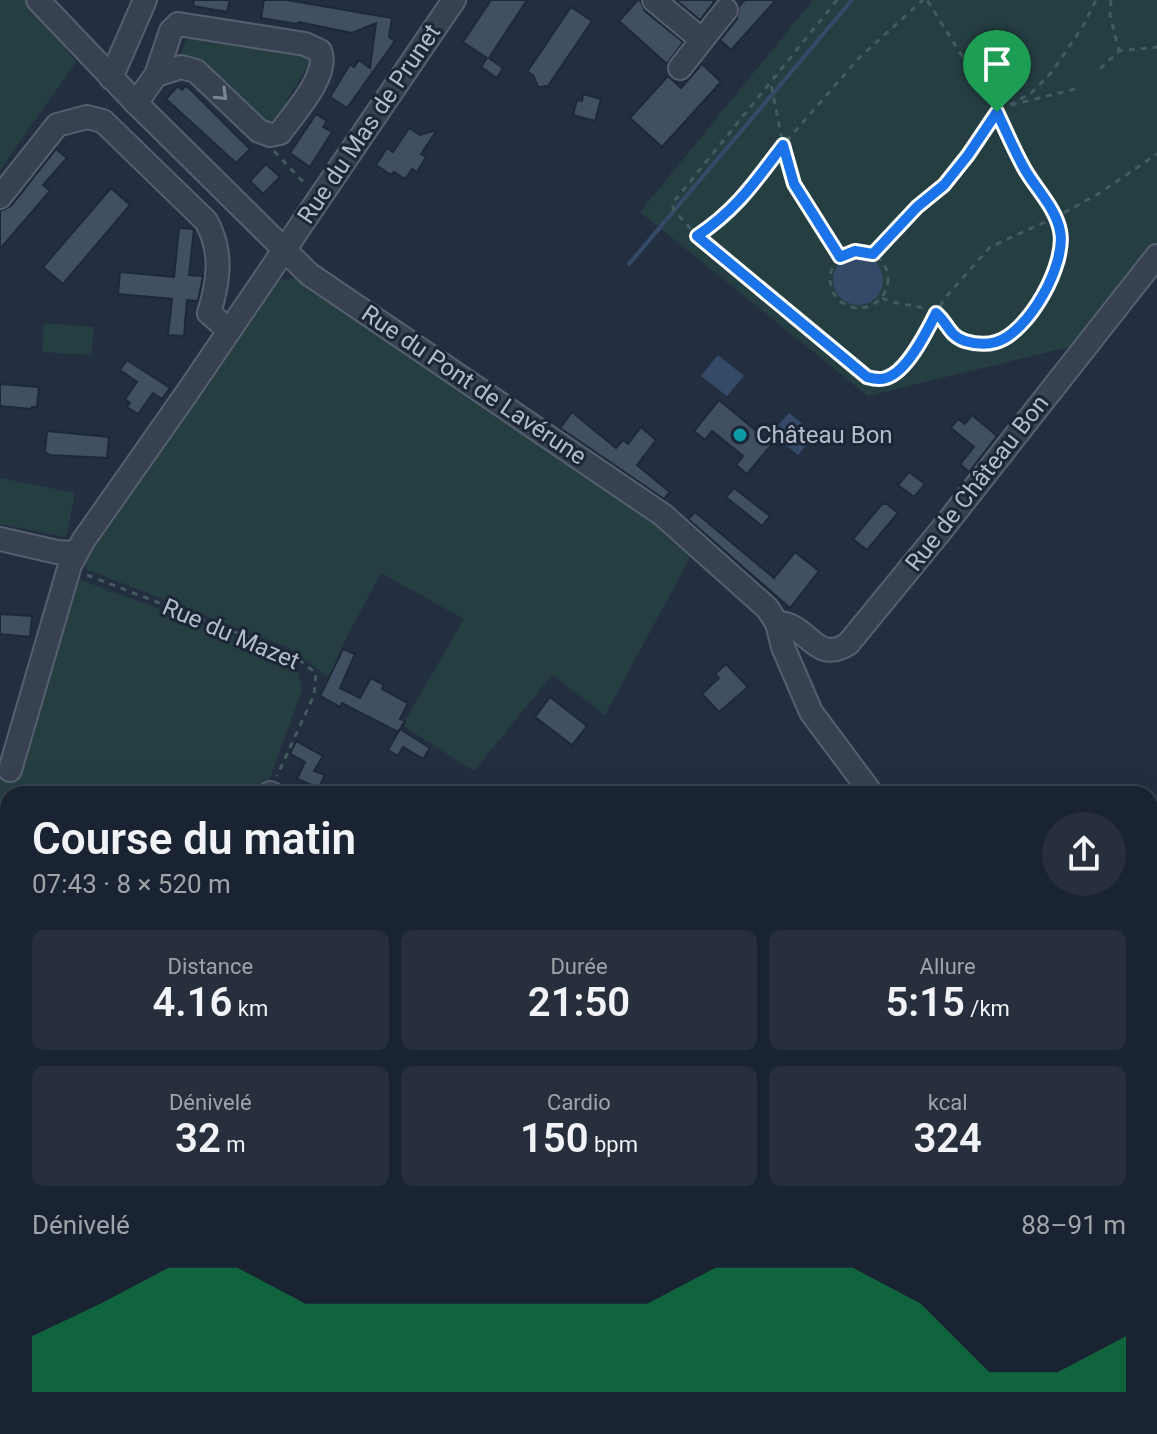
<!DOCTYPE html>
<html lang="fr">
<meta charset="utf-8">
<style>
body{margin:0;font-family:Roboto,sans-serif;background:#272f3d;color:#f1f3f6;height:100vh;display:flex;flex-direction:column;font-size:30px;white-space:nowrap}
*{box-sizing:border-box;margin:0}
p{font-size:26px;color:#9fa4ab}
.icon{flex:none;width:44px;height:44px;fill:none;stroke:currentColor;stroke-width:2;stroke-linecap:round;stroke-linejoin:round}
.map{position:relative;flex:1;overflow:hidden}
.details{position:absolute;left:0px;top:786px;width:1158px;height:648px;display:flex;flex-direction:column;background:#1a2331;border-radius:24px 24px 0 0;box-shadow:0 8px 32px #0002,0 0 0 2px #38404d}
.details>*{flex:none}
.pin{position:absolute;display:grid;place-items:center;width:68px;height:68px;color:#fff;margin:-82px -34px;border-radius:50% 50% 50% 0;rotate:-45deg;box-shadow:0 0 8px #0007}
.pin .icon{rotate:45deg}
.round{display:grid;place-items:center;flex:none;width:84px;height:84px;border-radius:42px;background:#272f3d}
.head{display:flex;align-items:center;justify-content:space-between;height:136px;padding:0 32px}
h1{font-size:44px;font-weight:600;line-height:60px}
.figures{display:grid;grid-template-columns:repeat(3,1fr);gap:12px;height:136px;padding:8px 32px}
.figures div{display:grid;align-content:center;border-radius:12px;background:#272f3d;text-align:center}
.figures b{font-size:40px;font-weight:600}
.figures small{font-size:22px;font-weight:400}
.figures p{font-size:22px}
.chart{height:224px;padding:16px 32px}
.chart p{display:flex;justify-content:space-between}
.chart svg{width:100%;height:144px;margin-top:8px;fill:#0b8043;opacity:.7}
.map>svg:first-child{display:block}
</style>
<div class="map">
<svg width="1157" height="1434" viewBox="0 0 1157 1434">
<rect width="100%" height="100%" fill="#232f41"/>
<g fill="#253e42">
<polygon points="0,0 26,0 76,62 0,170"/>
<polygon points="813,0 1157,0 1157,246 1077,345 868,396 640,212"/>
<polygon points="180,34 306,51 314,57 310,79 305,70 287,100 291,108 281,122 266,126 172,56 180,58 187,37"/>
<polygon points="297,278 593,475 692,554 605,715 552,675 474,771 405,727 405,721 464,619 381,573 341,648 330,678 289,648 88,570 80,556 277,280"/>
<polygon points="44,323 94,327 91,355 42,352"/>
<polygon points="0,478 75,493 66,537 0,524"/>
<polygon points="72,577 285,654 298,673 302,690 264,794 8,794 8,1191 0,1188 0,763 15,768"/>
<polygon points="1150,1109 1157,1116 1157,1313 1150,1320"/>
<polygon points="582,1426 720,1426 727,1434 580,1434"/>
<polygon points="871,1426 1043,1426 1035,1434 886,1434"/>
</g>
<g fill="#354a69">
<circle cx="858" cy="280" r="25"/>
<polygon points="718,355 744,376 727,396 701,376"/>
<polygon points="789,413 815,434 798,455 771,433"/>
</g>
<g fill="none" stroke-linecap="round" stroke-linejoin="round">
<polyline stroke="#354a69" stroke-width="4" points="629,264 852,0"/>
</g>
<g fill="#414f63" stroke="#1e2838" stroke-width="2">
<polygon points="194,0 230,0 227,12 193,6"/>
<polygon points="264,0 287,0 392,18 389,37 395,41 347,108 330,97 350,64 354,67 359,60 370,68 376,23 352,33 299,22 297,24 261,18"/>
<polygon points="491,0 527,0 489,58 503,68 497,78 481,67 487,58 463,42"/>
<polygon points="638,0 640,0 645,11 683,42 667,64 619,21"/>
<polygon points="676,0 712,0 714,2 700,20"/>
<polygon points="745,0 776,0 731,50 720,40 737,19 739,6"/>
<polygon points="571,7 592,21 548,86 538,87 533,75 527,72"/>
<polygon points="702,64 721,82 662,147 630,118 668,76 681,88"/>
<polygon points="178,86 182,90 185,86 190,89 250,149 236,163 166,99"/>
<polygon points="583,94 601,99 595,121 573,115 577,100 582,101"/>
<polygon points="316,114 327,121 323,127 332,132 310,167 290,153"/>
<polygon points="409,128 420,135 437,130 421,154 426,157 417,172 412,169 405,179 394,172 391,175 376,165 387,148 393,152"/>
<polygon points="56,149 67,158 43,185 50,191 0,249 0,211 11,206"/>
<polygon points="266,164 280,177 263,194 250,181"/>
<polygon points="111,188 130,205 63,284 43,267"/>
<polygon points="179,228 194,229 189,275 203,276 198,301 187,300 184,336 168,335 172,299 118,294 120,272 174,277"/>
<polygon points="127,360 170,388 162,399 153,393 138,414 127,407 130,403 125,399 137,382 120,370"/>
<polygon points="0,384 39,387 37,407 32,407 31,409 0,406"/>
<polygon points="719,400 772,444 747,474 736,465 743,456 712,431 705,440 694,431"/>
<polygon points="572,412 616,448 623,440 628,444 641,427 656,440 637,465 670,492 664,499 560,428"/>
<polygon points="972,415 997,436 969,472 960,464 974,447 951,428 958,419 965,424"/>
<polygon points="47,431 109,437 107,458 50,455 45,452"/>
<polygon points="909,472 925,484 914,497 898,485"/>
<polygon points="734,488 770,516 762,526 726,497"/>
<polygon points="882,504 887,504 898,513 867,550 853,539"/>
<polygon points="695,512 774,578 795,552 819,571 790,608 688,519"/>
<polygon points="0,614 32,616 30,637 0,634"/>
<polygon points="343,649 355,654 340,688 360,698 371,678 384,685 382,689 408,703 400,719 405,721 398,732 342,703 340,707 320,696"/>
<polygon points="726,664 748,687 719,712 702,694 719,678 715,674"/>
<polygon points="550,697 587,726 572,745 535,717"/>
<polygon points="400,729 430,748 423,759 403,747 398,756 388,750"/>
<polygon points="296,741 323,756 314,771 325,775 319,788 297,779 305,762 290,754"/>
</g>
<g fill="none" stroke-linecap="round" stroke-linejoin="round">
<g stroke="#555f6e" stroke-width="26">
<g id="minor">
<polyline points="38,0 136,103 309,274 663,515 767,608 777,623 783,647 811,712 872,794"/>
<polyline points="654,0 702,40 726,10"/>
<polyline points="680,68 702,40"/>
<polyline points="111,78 145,0"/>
<path d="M136 103 156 75 171 31 178 24 305 44 320 51C330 75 294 113 280 133L270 135 259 131 196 71 181 67 156 75"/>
<path d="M0 197 57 125 87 117 103 121 206 221C223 251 219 281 209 313L229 330"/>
<polyline points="0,539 57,552 76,553"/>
<path d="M777 623C809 623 814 665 848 644L943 528 1157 256"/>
<polyline points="10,770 70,565 83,541 187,393 454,0"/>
<polyline points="270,793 272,794"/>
<polyline points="1150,1093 1157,1101"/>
<polyline points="0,1192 8,1196"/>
<polyline points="863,1426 874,1434"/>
</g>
</g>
<g stroke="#435b5f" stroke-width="3" stroke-dasharray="6 6" stroke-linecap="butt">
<polyline points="837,0 672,204 674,210 697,236 867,377 879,380 890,378 906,362 924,337 944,299 990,247 1056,217 1040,195 997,112 927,0"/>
<polyline points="1111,0 1110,15 1119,51"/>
<polyline points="1100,69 1119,51 1157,47"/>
<polyline points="1011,105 1075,89"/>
<polyline points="274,151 307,186"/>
<path d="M697 236C737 209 754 183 783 145L771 84"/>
<circle cx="859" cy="279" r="29"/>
<polyline points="873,254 917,207 944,185 968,155 997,112 1031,93 1052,72 1083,26 1096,0"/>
<polyline points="840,257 794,184 783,145 859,58 923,0"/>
<path d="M882 298C899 306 920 304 936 313 942 316 943 322 946 328 952 338 967 343 978 344 1021 346 1065 274 1061 235 1061 229 1058 223 1056 217L1098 194 1157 154"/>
<polyline points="87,575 258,641 299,660 316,673 314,695 277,776"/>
<polyline points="0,842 8,819"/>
</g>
<use href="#minor" stroke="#374151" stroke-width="22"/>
</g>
<defs><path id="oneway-chevron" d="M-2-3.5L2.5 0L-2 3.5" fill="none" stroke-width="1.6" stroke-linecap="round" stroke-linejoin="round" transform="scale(2)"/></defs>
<use stroke="#7b8594" href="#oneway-chevron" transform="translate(222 95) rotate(44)"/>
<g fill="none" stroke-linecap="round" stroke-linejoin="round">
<g stroke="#fff" stroke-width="16">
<path id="route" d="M997 112C1006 131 1014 150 1024 168 1035 188 1056 208 1060 231 1067 264 1028 333 996 342 986 345 975 344 965 341 949 336 948 323 936 313 927 331 907 372 886 378 880 380 874 379 867 377L697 236C737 209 754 183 783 145L794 184 840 257 855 251 873 254 917 207 944 185 968 155Z"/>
</g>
<use href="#route" stroke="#1a73e8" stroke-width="10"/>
</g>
<circle fill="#0f9aa8" stroke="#1c2636" stroke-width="3" cx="740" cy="435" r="8"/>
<g text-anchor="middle" stroke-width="6" stroke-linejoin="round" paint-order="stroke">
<g font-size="24" fill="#b3bccb" stroke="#1c2636">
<text transform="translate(369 124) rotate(-56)" y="8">Rue du Mas de Prunet</text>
<text transform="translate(474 385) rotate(34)" y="8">Rue du Pont de Lavérune</text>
<text transform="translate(977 483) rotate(-52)" y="8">Rue de Château Bon</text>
<text transform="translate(231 634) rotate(23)" y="8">Rue du Mazet</text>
</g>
<g font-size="24" fill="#b3bccb" stroke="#1c2636" text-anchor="start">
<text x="756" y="443">Château Bon</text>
</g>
</g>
</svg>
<div class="pin" style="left:997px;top:112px;background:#1e9e55"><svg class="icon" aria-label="arrive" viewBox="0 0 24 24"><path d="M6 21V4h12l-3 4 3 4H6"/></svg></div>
<section class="details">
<div class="head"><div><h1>Course du matin</h1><p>07:43 · 8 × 520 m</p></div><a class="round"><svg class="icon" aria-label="share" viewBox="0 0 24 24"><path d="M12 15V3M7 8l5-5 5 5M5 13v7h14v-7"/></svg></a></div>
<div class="figures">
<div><p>Distance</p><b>4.16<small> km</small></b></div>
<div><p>Durée</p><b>21:50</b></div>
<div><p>Allure</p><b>5:15<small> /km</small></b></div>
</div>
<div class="figures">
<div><p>Dénivelé</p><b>32<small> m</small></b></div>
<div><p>Cardio</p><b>150<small> bpm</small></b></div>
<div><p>kcal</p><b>324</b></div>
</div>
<div class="chart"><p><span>Dénivelé</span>88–91 m</p>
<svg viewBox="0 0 160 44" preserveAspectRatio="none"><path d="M0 44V27L10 17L20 6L30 6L40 17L50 17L60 17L70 17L80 17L90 17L100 6L110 6L120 6L130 17L140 38L150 38L160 27V44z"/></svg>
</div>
</section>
</div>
